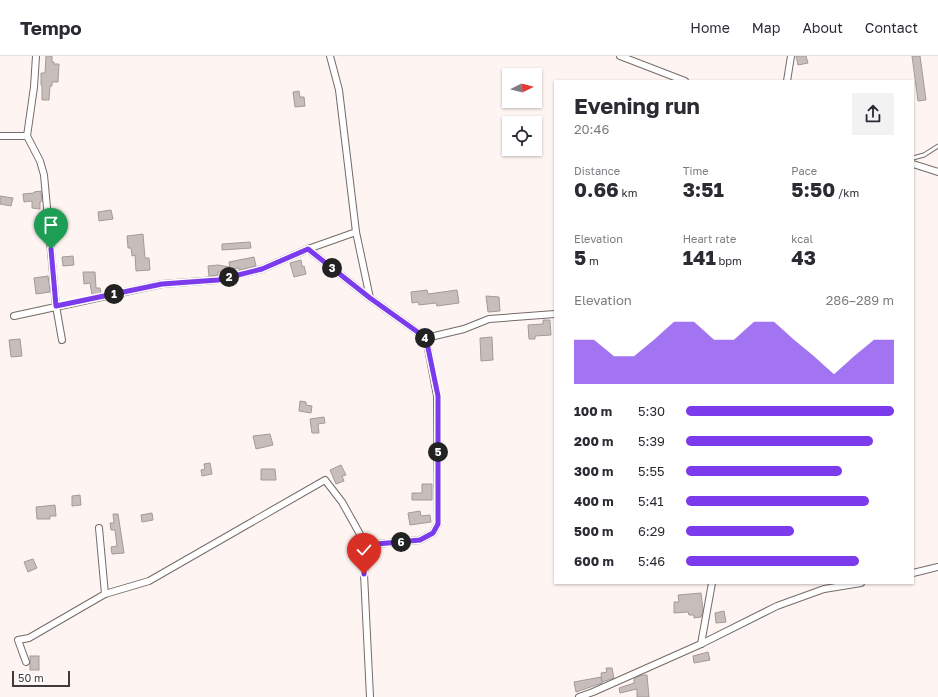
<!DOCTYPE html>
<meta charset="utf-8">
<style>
body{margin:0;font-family:"Golos Text",sans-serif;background:#f2f2f3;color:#2b2b33;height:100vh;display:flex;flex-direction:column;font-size:15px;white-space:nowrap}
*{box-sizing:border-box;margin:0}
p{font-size:13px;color:#7c7c81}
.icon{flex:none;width:22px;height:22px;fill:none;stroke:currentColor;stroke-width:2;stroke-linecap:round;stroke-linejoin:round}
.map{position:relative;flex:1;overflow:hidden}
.details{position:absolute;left:554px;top:24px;width:360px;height:504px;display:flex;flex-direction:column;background:#fff;border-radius:0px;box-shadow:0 1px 3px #0004}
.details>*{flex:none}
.needle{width:26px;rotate:84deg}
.fabs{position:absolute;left:502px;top:12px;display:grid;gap:8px}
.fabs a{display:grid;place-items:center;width:40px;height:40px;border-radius:0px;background:#fff;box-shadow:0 1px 3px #0004;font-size:20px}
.scale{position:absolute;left:12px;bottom:10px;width:58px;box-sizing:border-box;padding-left:4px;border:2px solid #3f3b3a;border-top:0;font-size:11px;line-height:14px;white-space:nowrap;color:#3f3b3a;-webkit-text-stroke:3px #fff;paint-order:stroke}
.pin{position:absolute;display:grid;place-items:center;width:34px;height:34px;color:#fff;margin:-41px -17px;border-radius:50% 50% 50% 0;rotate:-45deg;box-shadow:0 0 4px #0007}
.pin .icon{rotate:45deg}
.km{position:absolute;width:20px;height:20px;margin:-10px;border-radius:50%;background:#222;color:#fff;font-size:11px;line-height:20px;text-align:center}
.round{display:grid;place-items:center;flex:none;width:42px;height:42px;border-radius:0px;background:#f2f2f3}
.head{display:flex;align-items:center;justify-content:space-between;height:68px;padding:0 20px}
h1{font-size:22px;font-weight:700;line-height:30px}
.stats{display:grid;grid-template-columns:repeat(3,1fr);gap:6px;height:68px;padding:4px 20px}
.stats div{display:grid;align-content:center}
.stats b{font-size:20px;font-weight:700}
.stats small{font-size:11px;font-weight:400}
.stats p{font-size:11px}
.chart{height:112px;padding:8px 20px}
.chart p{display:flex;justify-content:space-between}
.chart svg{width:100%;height:72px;margin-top:4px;fill:#7c3aed;opacity:.7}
ul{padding:0 20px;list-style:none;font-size:13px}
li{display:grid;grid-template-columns:64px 48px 1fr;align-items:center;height:30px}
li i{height:10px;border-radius:5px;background:#7c3aed}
header{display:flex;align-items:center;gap:24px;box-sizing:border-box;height:56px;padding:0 20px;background:#fff;border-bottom:1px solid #e1e1e2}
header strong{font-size:19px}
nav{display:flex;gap:22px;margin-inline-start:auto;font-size:14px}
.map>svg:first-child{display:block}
</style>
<header>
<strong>Tempo</strong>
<nav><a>Home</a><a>Map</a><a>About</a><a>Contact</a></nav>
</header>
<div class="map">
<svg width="938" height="641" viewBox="0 0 938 641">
<rect width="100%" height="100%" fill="#fef4f1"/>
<g fill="#c7bdba" stroke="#a49a98">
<polygon points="46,0 52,0 52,6 54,6 54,8 59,8 58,26 52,26 52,30 50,30 49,44 42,44 42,30 41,29 41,17 45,17"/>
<polygon points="796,0 806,0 808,7 798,9"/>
<polygon points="912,0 920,0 926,44 918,45"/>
<polygon points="299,35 300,41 304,41 305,50 295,51 293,36"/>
<polygon points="41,135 42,145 40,146 40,153 32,152 32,145 24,146 23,138 34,137 34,136"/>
<polygon points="0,140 13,142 11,150 0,148"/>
<polygon points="111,154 113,163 99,165 98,156"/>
<polygon points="143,178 145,202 149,202 150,214 136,215 135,199 132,200 131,192 128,192 127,180"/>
<polygon points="250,186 251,192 222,194 222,188"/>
<polygon points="73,200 74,209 63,210 62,201"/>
<polygon points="254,201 256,210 239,214 239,212 230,213 229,206"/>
<polygon points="301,204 302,211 304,210 306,218 294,221 290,207"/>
<polygon points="218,209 230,211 229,216 218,216 218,219 209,220 208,210"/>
<polygon points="83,216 95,216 96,232 100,232 101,237 92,239 90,227 84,228"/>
<polygon points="48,220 50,236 36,238 34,222"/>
<polygon points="427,234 428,238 457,234 459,247 437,250 436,247 419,249 418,246 412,247 411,236"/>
<polygon points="486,240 499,241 500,255 488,256"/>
<polygon points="543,264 550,264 551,279 535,280 535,283 529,283 528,269 543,268"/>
<polygon points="492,281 493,304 481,305 480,282"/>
<polygon points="20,283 22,300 11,301 9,284"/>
<polygon points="300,345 306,346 306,349 312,350 311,357 299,355"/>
<polygon points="324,361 325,367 318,368 319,377 312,377 310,363"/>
<polygon points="270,378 273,389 256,393 253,380"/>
<polygon points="210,407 212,418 202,420 201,414 205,413 204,408"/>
<polygon points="341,409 346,419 342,420 344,425 336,428 330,414"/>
<polygon points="261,413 275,413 276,424 261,424"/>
<polygon points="422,428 432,428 432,444 412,444 412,437 422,437"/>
<polygon points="80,439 81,449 72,450 72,440"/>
<polygon points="55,449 56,460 50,460 50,463 37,463 36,451"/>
<polygon points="420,455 421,460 430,459 431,466 410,469 408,457"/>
<polygon points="152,457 153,464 142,466 141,459"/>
<polygon points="113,458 118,458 124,497 112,498 111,491 117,490 115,474 111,474 110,467 114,467"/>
<polygon points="33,503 37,512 28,516 24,506"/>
<polygon points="701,537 703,554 701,561 694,562 694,559 689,559 688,556 674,557 674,546 679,546 678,539"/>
<polygon points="724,555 726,566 716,567 715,557"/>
<polygon points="708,596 710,604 694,607 693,600"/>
<rect x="30" y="600" width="9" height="14"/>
<polygon points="606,612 612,612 614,622 602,626 601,617 607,616"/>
<polygon points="641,619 647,619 649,641 637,641 637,633 620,637 619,632 634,627 634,623"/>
<polygon points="601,621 602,627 576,636 574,626"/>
</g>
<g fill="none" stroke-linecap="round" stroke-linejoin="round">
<g stroke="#746b68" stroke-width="5">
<polyline id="lane" points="913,102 924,99 938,90"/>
</g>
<g stroke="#746b68" stroke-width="8">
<g id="street">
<polyline points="36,0 34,31 27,80 40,105 44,119 56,250 62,284"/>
<polyline points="330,0 339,34 356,176 370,242 426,282 437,340 438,468 433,477 420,484 366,489 364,518 370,641"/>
<polyline points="620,0 685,25"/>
<polyline points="787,25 791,0"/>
<polyline points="0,80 27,80"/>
<polyline points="913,108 938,116"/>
<polyline points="308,193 370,242"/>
<polyline points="14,260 162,228 217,224 262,213 308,193 356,176"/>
<polyline points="426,282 464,273 489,263 555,258"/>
<polyline points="99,472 105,538"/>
<polyline points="913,517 938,511"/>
<polyline points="701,588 712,527"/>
<polyline points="26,606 18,584 29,582 105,538 149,525 325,424 342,446 366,489"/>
<polyline points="579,641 593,636 701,588 777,550 824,533 861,527"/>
</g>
</g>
<use href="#lane" stroke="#fff" stroke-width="3"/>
<use href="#street" stroke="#fff" stroke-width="6"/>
</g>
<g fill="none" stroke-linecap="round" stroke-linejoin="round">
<g stroke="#fff" stroke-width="8">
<polyline id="route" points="51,193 56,250 162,228 218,224 262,213 308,193 370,242 426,282 438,340 438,468 433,477 420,484 366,489 364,518"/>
</g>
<use href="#route" stroke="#7c3aed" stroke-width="5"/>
</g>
</svg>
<div class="fabs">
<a><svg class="needle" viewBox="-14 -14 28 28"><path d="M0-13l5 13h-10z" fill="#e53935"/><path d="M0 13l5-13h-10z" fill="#7c7c81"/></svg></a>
<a><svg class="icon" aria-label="locate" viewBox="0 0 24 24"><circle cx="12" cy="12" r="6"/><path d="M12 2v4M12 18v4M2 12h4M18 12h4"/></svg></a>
</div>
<div class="scale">50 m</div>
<div class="pin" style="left:51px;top:193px;background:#1e9e55"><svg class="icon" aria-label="arrive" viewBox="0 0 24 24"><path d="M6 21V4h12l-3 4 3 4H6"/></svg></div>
<div class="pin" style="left:364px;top:518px;background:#d93025"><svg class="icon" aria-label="check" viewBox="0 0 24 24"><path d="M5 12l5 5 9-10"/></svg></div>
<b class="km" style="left:114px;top:238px">1</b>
<b class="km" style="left:229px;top:221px">2</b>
<b class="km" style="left:332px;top:212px">3</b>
<b class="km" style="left:425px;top:282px">4</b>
<b class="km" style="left:438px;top:396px">5</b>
<b class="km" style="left:401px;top:486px">6</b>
<section class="details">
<div class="head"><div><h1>Evening run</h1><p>20:46</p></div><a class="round"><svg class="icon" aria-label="share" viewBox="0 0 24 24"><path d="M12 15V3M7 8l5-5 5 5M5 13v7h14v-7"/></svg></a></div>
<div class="stats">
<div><p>Distance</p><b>0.66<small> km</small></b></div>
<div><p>Time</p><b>3:51</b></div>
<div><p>Pace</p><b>5:50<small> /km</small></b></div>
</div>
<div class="stats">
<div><p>Elevation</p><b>5<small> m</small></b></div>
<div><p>Heart rate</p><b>141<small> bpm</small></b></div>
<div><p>kcal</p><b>43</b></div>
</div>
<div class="chart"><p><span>Elevation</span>286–289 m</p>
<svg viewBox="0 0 160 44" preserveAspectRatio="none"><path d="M0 44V17L10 17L20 27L30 27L40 17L50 6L60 6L70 17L80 17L90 6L100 6L110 17L120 27L130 38L140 27L150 17L160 17V44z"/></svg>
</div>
<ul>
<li><b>100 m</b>5:30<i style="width:100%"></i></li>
<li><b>200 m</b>5:39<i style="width:90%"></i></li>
<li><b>300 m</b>5:55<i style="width:75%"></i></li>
<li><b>400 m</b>5:41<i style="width:88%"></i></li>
<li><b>500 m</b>6:29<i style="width:52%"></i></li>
<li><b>600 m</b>5:46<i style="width:83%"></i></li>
</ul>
</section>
</div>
